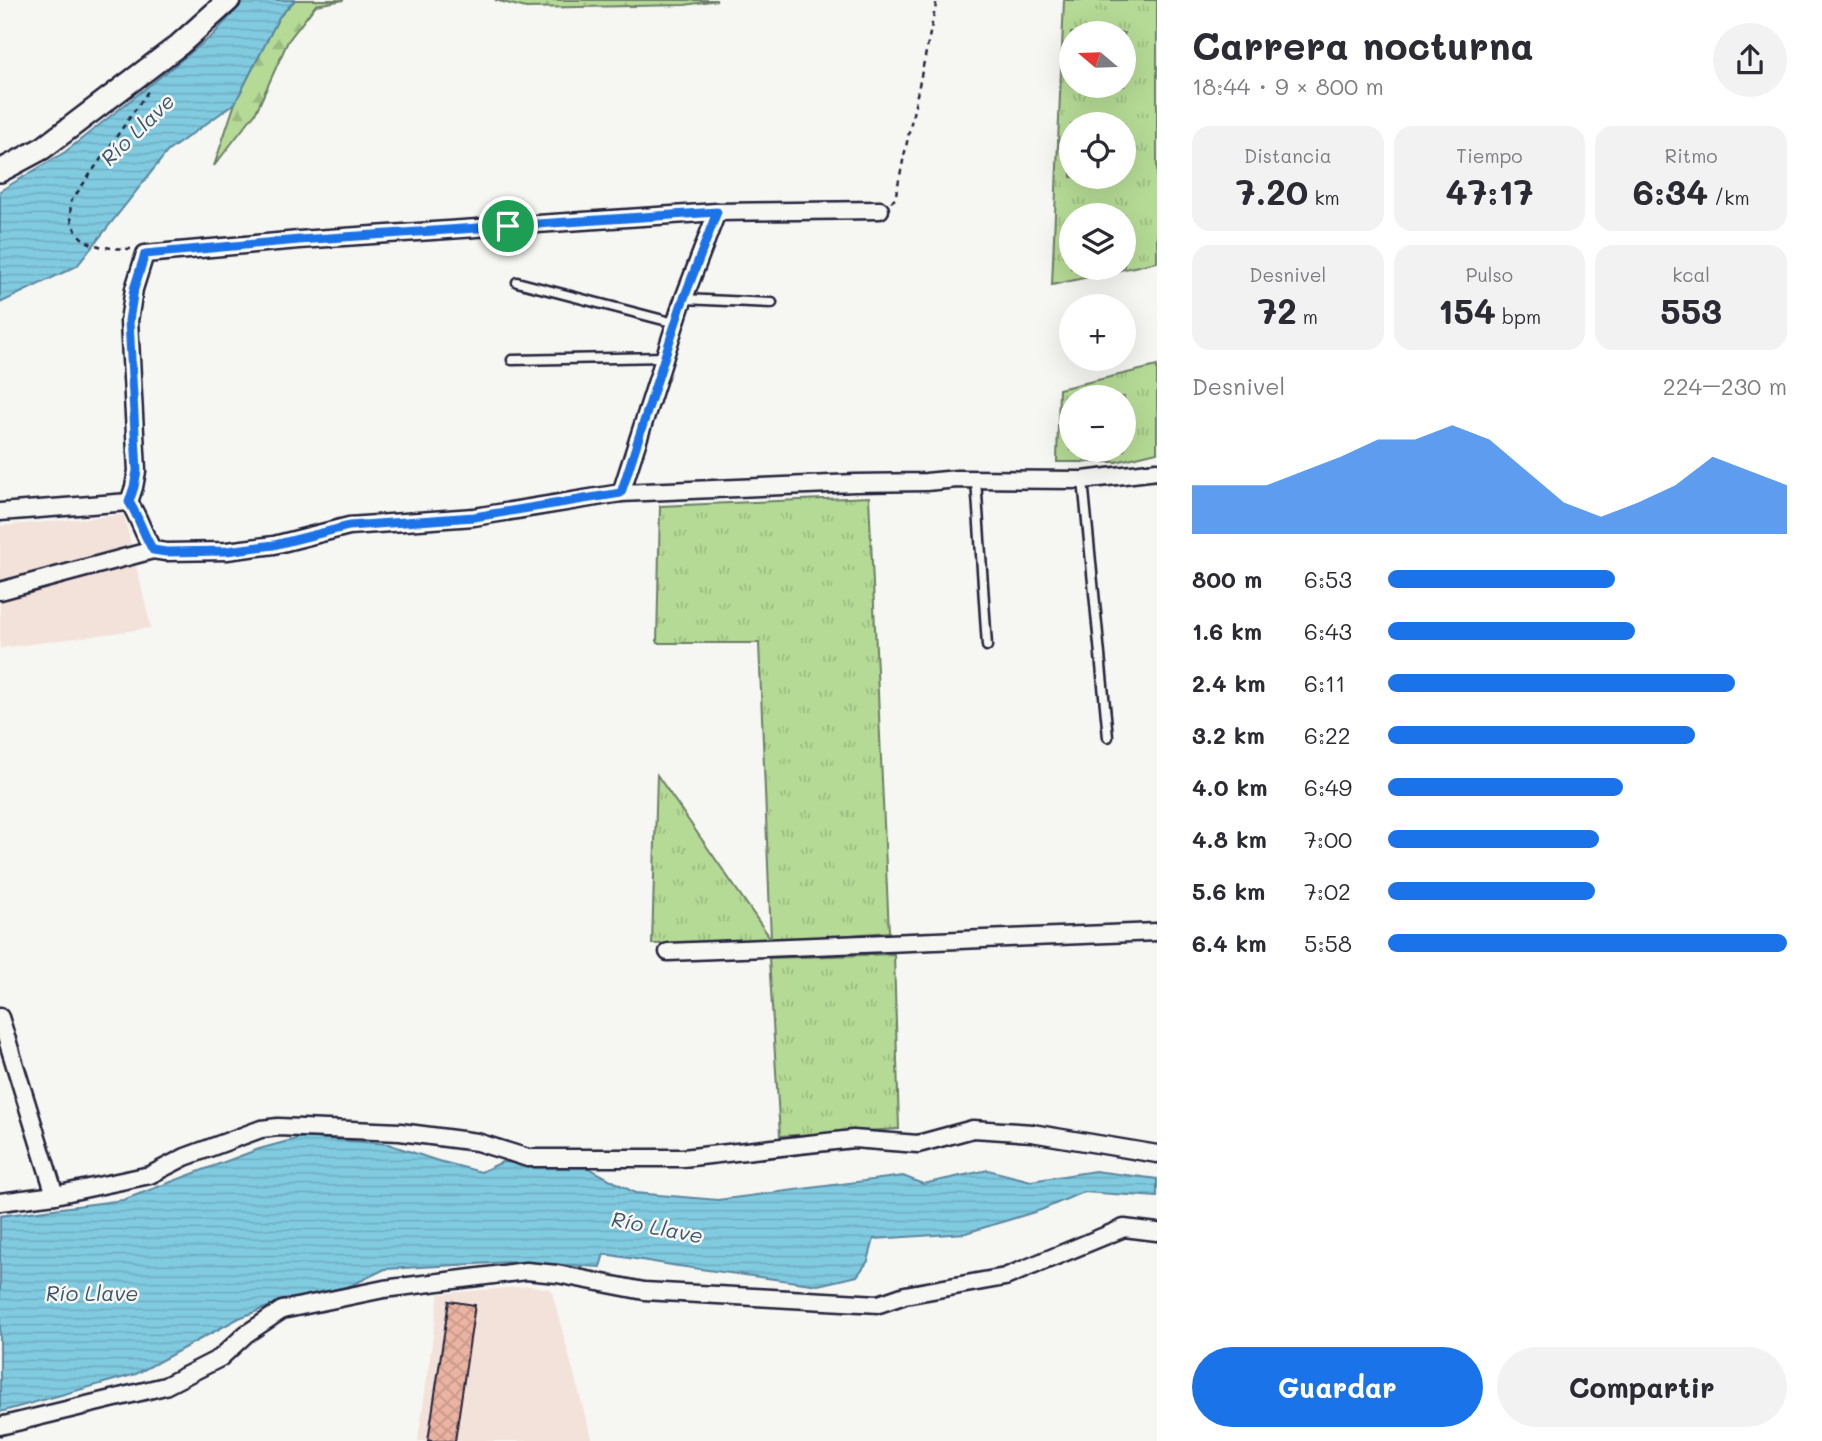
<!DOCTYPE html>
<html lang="es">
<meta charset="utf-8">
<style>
body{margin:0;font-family:Mali,sans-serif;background:#f2f2f3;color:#2b2b33;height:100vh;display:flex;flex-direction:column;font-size:26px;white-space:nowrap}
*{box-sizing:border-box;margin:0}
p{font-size:23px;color:#7c7c81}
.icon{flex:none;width:38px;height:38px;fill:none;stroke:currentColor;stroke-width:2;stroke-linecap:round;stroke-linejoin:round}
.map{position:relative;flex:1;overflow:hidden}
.sheet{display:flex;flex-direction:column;background:#fff;width:665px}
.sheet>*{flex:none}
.needle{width:46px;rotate:289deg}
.fabs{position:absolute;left:1059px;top:21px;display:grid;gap:14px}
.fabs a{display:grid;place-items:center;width:77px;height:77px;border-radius:50%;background:#fff;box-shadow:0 7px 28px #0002;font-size:35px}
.pin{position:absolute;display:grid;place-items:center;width:60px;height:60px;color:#fff;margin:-30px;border:4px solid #fff;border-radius:50%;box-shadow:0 2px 7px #0007}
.round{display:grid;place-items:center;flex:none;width:74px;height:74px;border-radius:37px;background:#f2f2f3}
.overview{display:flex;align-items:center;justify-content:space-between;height:119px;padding:0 35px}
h1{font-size:38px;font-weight:800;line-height:52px}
.metrics{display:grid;grid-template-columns:repeat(3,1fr);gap:10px;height:119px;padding:7px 35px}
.metrics div{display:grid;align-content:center;border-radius:18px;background:#f2f2f3;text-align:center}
.metrics b{font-size:35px;font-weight:800}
.metrics small{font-size:19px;font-weight:400}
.metrics p{font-size:19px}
.chart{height:196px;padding:14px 35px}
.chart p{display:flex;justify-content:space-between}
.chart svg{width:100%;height:126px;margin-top:7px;fill:#1a73e8;opacity:.7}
.primary-button{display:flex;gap:14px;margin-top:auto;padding:14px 35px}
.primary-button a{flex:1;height:80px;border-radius:42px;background:#1a73e8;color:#fff;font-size:28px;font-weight:800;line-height:80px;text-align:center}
.primary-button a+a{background:#f2f2f3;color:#2b2b33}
ul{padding:0 35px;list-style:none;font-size:23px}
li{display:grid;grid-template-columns:112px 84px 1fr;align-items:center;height:52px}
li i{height:18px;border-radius:9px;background:#1a73e8}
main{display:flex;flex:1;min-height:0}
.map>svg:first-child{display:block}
</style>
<main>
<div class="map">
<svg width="1157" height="1441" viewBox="0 0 1157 1441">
<defs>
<pattern id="grass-tufts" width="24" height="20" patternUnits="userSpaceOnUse" patternTransform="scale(1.75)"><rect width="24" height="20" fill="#b5da95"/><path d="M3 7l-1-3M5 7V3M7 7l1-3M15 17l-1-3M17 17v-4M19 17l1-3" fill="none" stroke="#9bbb81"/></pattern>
<pattern id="forest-firs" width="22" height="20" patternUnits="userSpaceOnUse" patternTransform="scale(1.75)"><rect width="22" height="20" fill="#b5da95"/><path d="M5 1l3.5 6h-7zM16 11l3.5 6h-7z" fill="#9bbb81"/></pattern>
<pattern id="water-rules" width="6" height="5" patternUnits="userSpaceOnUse" patternTransform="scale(1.75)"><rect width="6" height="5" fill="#81cbe1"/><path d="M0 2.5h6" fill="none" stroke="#6faec2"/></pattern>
<pattern id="building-cross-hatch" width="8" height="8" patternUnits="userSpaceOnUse" patternTransform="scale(1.75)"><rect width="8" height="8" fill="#ebb3a2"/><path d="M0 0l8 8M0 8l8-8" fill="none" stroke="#c99a8c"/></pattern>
</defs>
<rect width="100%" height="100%" fill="#f6f6f2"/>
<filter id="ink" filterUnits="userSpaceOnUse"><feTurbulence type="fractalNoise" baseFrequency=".0143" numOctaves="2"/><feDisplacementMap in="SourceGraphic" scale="14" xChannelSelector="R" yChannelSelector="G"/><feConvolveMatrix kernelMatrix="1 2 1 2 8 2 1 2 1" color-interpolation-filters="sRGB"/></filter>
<g filter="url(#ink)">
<g fill="#f3e2da">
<polygon points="124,515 151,628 0,648 0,526"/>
<polygon points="529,1286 551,1289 592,1441 418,1441 439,1294"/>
</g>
<g fill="url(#grass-tufts)" stroke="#6c7e68" stroke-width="2" fill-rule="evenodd">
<path d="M1064 0H1157V262L1052 285ZM1071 33H1124V86H1071ZM1071 124H1124V177H1071ZM1124 215V268H1071V215Z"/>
<path d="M1157 366V452L1116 462H1057L1059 389ZM1124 397V450H1071V397Z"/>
<polygon points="869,497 889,932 771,941 652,944 657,775 771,939 759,643 657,643 660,506"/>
<polygon points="894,954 899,1129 780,1136 769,958"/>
</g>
<g fill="url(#forest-firs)" stroke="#6c7e68" stroke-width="2">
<polygon points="295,0 344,0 316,5 288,41 256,112 214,166 235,103 279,17"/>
<polygon points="495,0 717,0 685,5 526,8"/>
</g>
<g fill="url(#water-rules)" stroke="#5b879f" stroke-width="2">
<polygon points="245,0 295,0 279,17 235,103 168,151 77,266 0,303 0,191 65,152 213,35"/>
<polygon points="303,1137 388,1144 435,1160 481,1172 502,1162 585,1166 635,1193 718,1200 903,1176 923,1184 988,1170 1031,1181 1095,1171 1157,1179 1157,1197 1083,1192 1041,1210 966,1233 874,1239 868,1261 857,1276 818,1285 678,1266 604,1254 600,1267 511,1262 385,1269 350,1286 281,1302 239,1318 136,1374 0,1412 0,1216 123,1200 259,1149"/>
</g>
<polygon fill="url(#building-cross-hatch)" stroke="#22223b" stroke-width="2" points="449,1301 475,1305 455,1441 428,1441"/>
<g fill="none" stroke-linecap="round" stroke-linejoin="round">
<g stroke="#22223b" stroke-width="13">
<g id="service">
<polyline points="517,282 675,323"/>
<polyline points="684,299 772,303"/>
<polyline points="512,360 665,357"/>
<polyline points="976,479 987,646"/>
<polyline points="1083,480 1108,737"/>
</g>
</g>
<g stroke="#22223b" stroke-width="21">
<g id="minor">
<polyline points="621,493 681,306 717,212"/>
<path d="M129 502C139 517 143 534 153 550L166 552 227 551 274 545 349 526 474 517 621 493 855 483 926 482 957 479 1083 480 1157 471"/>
<polyline points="129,502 134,487 137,471 129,321 134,289 145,254 299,240 717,212 880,210"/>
<polyline points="0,512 129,502"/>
<polyline points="0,591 153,550"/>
<polyline points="668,952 1157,932"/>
<polyline points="0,1017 55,1195"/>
<polyline points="0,1202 55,1195 150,1175 185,1157 261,1129 278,1127 400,1132 477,1142 528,1158 683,1158 853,1139 918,1144 973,1129 1032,1133 1157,1154"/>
<polyline points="0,1426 165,1386 220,1358 246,1334 282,1310 384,1289 526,1271 557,1274 644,1291 879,1304 905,1295 1005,1277 1124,1228 1157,1232"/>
</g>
</g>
<g stroke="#22223b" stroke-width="26">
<polyline id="tertiary" points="0,171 43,148 179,45 229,0"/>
</g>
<g stroke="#22223b" stroke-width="2.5" stroke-dasharray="5 5" stroke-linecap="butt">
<polyline points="891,202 895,199 937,0"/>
<path d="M131 249C110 248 82 249 73 225 70 219 71 210 70 203L149 90"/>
</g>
<use href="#service" stroke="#f6f6f2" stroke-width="8"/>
<use href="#minor" stroke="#f6f6f2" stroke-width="16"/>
<use href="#tertiary" stroke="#f6f6f2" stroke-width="21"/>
</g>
</g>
<g fill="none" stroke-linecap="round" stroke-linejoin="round" filter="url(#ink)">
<g stroke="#fff" stroke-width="14">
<path id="route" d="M717 212 681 306 621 493 474 517 349 526 274 545 227 551 166 552 153 550C143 534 139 517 129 502L134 487 137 471 129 321 134 289 145 254 299 240Z"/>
</g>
<use href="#route" stroke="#1a73e8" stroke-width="9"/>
</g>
<g text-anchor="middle" stroke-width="5" stroke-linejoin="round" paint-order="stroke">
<g font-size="21" font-style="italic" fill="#3e556d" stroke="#f6f6f2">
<text transform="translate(138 130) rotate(-44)" y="7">Río Llave</text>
<text transform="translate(657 1228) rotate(11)" y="7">Río Llave</text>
<text x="92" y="1301">Río Llave</text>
</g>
</g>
</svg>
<div class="fabs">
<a><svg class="needle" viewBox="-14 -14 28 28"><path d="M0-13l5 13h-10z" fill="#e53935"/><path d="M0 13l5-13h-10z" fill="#7c7c81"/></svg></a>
<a><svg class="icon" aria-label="locate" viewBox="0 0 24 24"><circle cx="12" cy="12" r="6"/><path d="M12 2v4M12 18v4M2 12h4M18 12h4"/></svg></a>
<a><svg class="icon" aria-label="layers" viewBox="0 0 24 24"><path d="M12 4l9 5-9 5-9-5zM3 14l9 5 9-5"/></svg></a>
<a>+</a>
<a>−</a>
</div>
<div class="pin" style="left:508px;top:226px;background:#1e9e55"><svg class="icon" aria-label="arrive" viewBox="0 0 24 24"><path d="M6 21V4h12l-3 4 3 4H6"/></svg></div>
</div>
<section class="sheet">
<div class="overview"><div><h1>Carrera nocturna</h1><p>18:44 · 9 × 800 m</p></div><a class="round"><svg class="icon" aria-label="share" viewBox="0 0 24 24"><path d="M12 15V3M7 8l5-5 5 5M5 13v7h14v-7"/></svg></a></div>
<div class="metrics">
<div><p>Distancia</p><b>7.20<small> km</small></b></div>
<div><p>Tiempo</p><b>47:17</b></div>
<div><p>Ritmo</p><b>6:34<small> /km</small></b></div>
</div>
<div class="metrics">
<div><p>Desnivel</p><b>72<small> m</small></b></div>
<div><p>Pulso</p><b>154<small> bpm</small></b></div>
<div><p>kcal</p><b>553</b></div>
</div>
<div class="chart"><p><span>Desnivel</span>224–230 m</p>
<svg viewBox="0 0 160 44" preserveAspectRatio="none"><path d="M0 44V27L10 27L20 27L30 22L40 17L50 11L60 11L70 6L80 11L90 22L100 33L110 38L120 33L130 27L140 17L150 22L160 27V44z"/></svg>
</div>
<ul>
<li><b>800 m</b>6:53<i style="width:57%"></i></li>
<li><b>1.6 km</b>6:43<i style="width:62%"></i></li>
<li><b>2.4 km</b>6:11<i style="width:87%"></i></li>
<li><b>3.2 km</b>6:22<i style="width:77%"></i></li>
<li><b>4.0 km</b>6:49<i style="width:59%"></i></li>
<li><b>4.8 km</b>7:00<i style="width:53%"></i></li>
<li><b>5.6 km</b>7:02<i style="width:52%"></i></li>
<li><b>6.4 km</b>5:58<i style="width:100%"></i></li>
</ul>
<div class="primary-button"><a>Guardar</a><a>Compartir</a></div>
</section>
</main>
